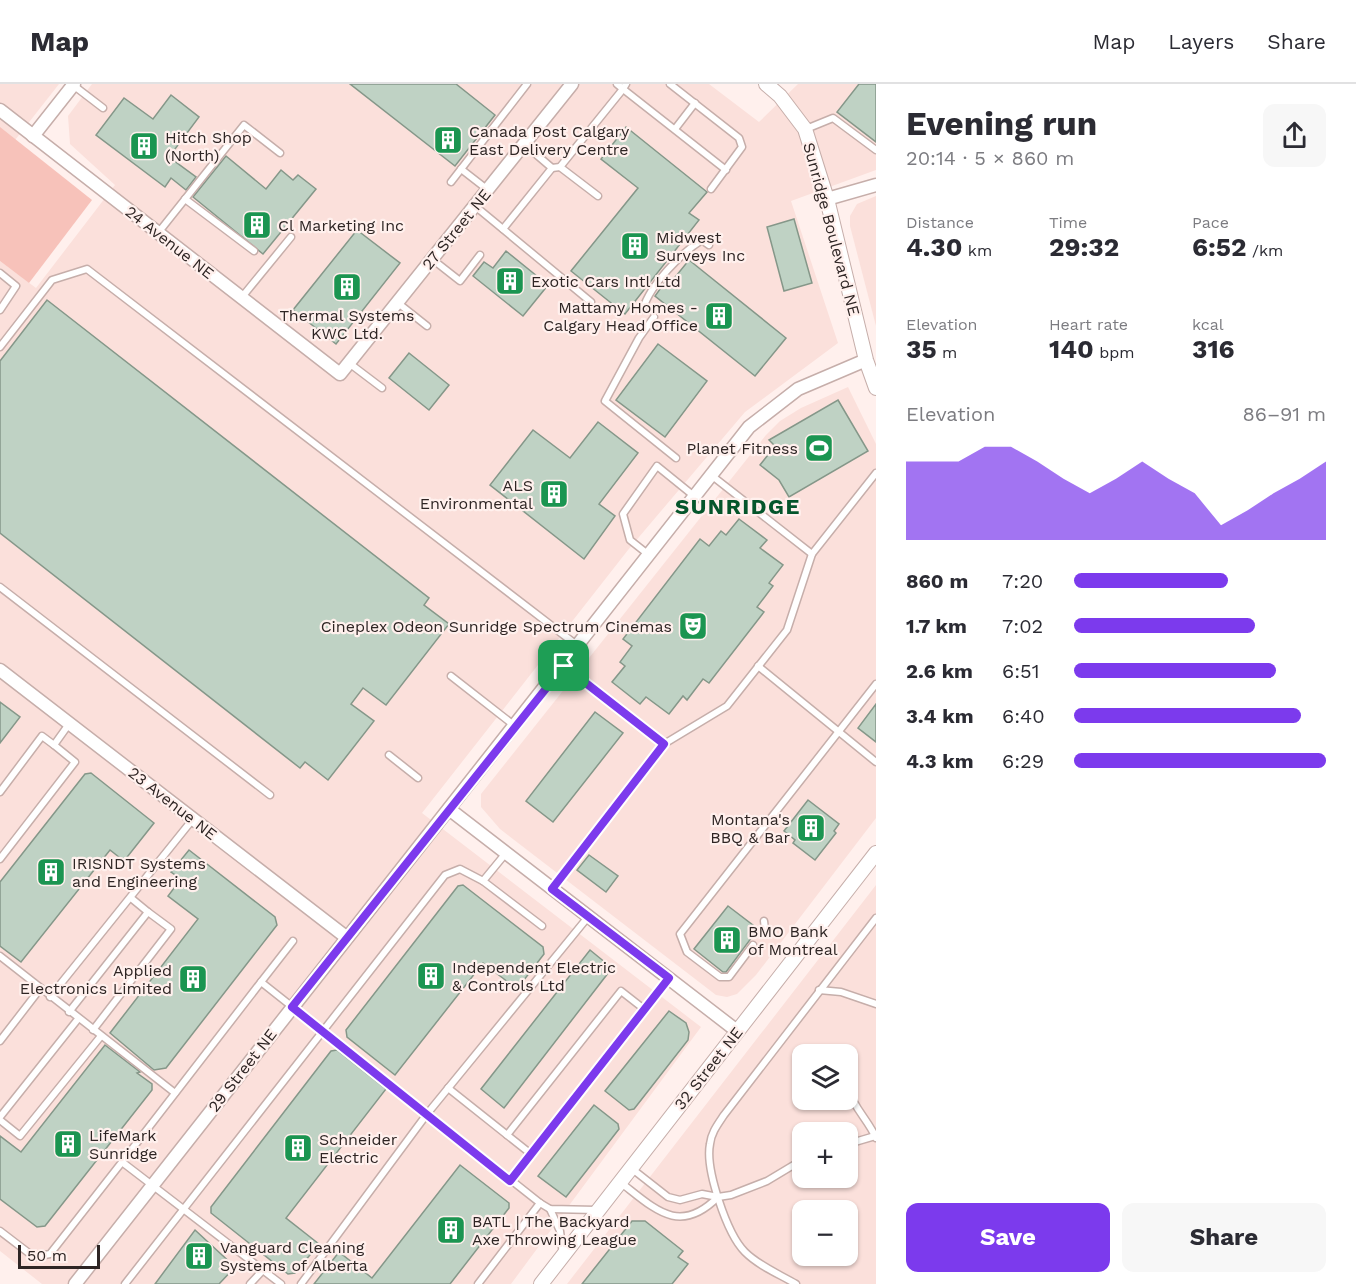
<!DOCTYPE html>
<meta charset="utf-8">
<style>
body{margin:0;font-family:"Work Sans",sans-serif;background:#f7f7f7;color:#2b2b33;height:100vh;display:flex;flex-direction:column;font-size:22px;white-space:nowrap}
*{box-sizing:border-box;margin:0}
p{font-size:20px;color:#7c7c81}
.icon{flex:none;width:33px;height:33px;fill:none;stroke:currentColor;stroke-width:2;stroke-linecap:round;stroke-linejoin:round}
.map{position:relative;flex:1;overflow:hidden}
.panel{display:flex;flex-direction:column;background:#fff;width:480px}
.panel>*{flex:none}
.buttons{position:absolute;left:792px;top:960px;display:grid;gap:12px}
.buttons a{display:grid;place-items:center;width:66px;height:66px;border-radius:12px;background:#fff;box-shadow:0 2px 4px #0004;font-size:30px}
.scale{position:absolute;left:18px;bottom:15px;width:82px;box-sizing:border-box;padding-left:6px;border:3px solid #2e2524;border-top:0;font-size:16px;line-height:21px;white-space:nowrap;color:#2e2524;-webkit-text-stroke:4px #fff0ed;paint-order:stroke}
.pin{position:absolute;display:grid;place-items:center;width:51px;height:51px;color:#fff;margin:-26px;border-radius:12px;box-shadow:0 3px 9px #0006}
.round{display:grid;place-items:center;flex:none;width:63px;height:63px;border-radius:12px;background:#f7f7f7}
.overview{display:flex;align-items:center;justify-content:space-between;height:102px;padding:0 30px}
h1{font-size:33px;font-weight:700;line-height:45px}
.figures{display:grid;grid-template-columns:repeat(3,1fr);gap:9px;height:102px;padding:6px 30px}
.figures div{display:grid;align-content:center}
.figures b{font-size:26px;font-weight:700}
.figures small{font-size:16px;font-weight:400}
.figures p{font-size:16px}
.chart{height:168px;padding:12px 30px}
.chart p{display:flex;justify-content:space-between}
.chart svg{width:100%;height:108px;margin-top:6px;fill:#7c3aed;opacity:.7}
.cta{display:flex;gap:12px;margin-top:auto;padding:12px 30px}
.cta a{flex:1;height:69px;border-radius:12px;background:#7c3aed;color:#fff;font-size:24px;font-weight:700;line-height:69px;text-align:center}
.cta a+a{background:#f7f7f7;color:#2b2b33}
ul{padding:0 30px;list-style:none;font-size:20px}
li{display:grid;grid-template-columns:96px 72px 1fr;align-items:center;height:45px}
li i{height:15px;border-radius:8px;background:#7c3aed}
header{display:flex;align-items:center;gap:36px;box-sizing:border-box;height:84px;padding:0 30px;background:#fff;border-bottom:2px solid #e1e1e2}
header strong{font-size:28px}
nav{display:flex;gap:33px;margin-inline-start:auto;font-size:21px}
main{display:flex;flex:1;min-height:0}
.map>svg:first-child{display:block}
</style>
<header>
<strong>Map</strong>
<nav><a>Map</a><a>Layers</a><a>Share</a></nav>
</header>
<main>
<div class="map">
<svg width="876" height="1200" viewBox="0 0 876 1200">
<rect width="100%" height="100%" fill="#fff0ed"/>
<g fill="#fbe0db" fill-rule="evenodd">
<polygon points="0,0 59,0 15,56 0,44"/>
<polygon points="92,0 709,0 759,38 798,0 876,0 876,86 791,117 838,259 745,328 628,466 422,729 701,943 511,1200 42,1200 0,1167 0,177 36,204 115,101 70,60 68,32"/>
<polygon points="876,112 876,242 850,142 850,132 857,120"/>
<polygon points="848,303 876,360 876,734 756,891 737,910 727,913 716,911 500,745 481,723 481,710 766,351 780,337 801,324"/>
<path d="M876 801V1200H567ZM802 970H848V1016H802ZM802 1048H848V1094H802ZM802 1126H848V1172H802Z"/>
</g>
<polygon fill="#f7c2ba" points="0,43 92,116 29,199 0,177"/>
<g fill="#bfd2c4" stroke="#859789" stroke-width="1.5">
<polygon points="350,0 456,0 495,31 455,82"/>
<polygon points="859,0 876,0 876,58 837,28"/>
<polygon points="171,11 199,33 169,73 196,93 186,106 171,94 165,103 96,51 124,14 153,35"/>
<polygon points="626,43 707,108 689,129 699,136 625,230 571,187 638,104 601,75"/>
<polygon points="226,72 266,105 281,86 293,96 298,91 316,105 263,170 193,113"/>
<polygon points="794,135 812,199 784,207 767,143"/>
<polygon points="357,146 400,179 336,260 293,226"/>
<polygon points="506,167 548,201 523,232 473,192 484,178 493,184"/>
<polygon points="689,176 786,254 755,292 655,212 668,194 672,197"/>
<polygon points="47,216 429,514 424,521 449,540 386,621 363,604 351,620 374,637 328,696 305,678 300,684 0,449 0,277"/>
<polygon points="658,260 707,297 665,353 616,316"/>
<polygon points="409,269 449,301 429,326 389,294"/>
<polygon points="838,316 868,367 789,413 779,396 760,381 775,362 769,356"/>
<polygon points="598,338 638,369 599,420 615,432 584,475 490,401 533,346 570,374"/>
<polygon points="739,435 767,456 760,464 783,481 769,499 773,502 757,523 764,528 709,599 703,595 687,616 683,612 669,630 646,613 640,620 612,598 625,582 620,578 632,562 623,555 700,455 709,462 721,447 726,451"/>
<polygon points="0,618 20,633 0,659"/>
<polygon points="876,620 876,658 858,644"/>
<polygon points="595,628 623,649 553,738 526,717"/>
<polygon points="91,689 154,739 124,777 110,766 21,878 0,862 0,798 85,690"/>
<polygon points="808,716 839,740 834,747 836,749 815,776 793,759 795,756 784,747"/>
<polygon points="189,766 275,833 277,841 166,984 154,986 110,949 198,835 168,812 181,795 171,788"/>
<polygon points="589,771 618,792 606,808 577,786"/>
<polygon points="463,801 543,863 544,870 517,905 483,879 395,991 347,953 346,946 458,802"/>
<polygon points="728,822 758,845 726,888 723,888 694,865"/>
<polygon points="590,866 612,884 504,1024 481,1005"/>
<polygon points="669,927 686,939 689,948 688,956 634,1025 629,1026 605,1007"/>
<polygon points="105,961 140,988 137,989 152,1000 152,1006 45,1142 37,1143 0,1115 0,1052 21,1068"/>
<polygon points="337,966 386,1005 286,1134 319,1160 295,1189 288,1190 211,1129 211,1123 331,967"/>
<polygon points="594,1021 618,1040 619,1045 566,1113 538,1092"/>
<polygon points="460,1081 509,1119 509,1124 450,1200 314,1200 339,1168 372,1194"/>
<polygon points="632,1137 645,1137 683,1167 678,1173 688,1180 672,1200 582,1200"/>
<polygon points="195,1146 235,1183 219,1200 155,1200"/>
</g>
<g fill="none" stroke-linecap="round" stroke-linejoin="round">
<g stroke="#c6aeaa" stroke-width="9">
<g id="service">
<polyline points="626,0 623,5 726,86"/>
<polyline points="670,0 739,54 742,63 711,105"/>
<polyline points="73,1 103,24"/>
<polyline points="675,45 695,19"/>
<polyline points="806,45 833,34 876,66"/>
<polyline points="560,83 598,112"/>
<polyline points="552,84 560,83 623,5 617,0"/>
<polyline points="461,85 488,106"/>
<polyline points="451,98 527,0"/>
<polyline points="185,115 254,167"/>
<polyline points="475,122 591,218"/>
<polyline points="503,145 552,84 524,60"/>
<polyline points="158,149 244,41 280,69"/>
<polyline points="432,175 460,197 480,171"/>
<polyline points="0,189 16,202 0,226"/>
<polyline points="242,213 291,153"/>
<polyline points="398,219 427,242"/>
<path d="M643 225C650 201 681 169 702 156L709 161"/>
<polyline points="654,233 639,254 605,317 676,374"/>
<polyline points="0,263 52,196 87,185 578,562"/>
<polyline points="349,279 382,304"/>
<polyline points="711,391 812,470 876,389"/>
<polyline points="649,471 630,456 623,430 657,382 694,412"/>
<polyline points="0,503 270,711"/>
<polyline points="758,582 876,678"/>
<polyline points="451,592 515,642"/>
<polyline points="664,660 727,622 787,546 812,470"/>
<polyline points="389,671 418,694"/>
<polyline points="0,708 42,652 54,661 69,640"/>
<polyline points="0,775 75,678 54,661"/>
<polyline points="483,797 542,842"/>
<polyline points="553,804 664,660 564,582"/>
<polyline points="761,850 765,845 764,837"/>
<polyline points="753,861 729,893 720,893 687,868 680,850 876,600"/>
<polyline points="0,872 175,1009"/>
<polyline points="261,898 293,857"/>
<polyline points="819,906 841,908 876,920"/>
<polyline points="50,913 193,735"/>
<polyline points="69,928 148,828 131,814"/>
<polyline points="93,946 171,845 148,828"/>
<polyline points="0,957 40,905"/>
<polyline points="835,966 836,970"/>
<polyline points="448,1004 531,1070"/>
<path d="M848 1005C854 1024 868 1036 876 1054"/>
<polyline points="0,1033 78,935"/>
<polyline points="0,1036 20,1052 101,952"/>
<polyline points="507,1051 621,907 644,925"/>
<polyline points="848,1060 875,1052"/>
<polyline points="122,1078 261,898 540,1119 550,1125 596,1126"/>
<polyline points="631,1084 668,1113 680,1116 702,1110 718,1113 731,1111 767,1097 802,1076"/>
<polyline points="510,1097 669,894"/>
<path d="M620 1098C655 1125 679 1152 718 1113"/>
<polyline points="550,1125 560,1147 563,1171"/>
<polyline points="0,1147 34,1173 50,1170 122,1078 281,1200"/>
<polyline points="125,1200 445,791 460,785 483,797 506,769"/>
<polyline points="250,1200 263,1186"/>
<polyline points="301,1200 427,1030 588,833"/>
<polyline points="478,1200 540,1119"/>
<path d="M796 1200C779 1190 759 1182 745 1168 727 1150 705 1085 710 1060 711 1049 718 1040 724 1031L876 834"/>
</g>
</g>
<g stroke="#c6aeaa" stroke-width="15">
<g id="minor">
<polyline points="0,26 340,290 572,0"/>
<polyline points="33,52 74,0"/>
<polyline points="827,115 876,101"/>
<polyline points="0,586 346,853"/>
<polyline points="449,725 737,947"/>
<polyline points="75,1200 749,343 798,305 866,276"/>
</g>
</g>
<g stroke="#c6aeaa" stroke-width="16">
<g id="tertiary">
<polyline points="766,0 780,12 805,45 827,115 866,276 876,304"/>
<polyline points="541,1200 876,769"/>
</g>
</g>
<use href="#service" stroke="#fff" stroke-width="6"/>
<use href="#minor" stroke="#fff" stroke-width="12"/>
<use href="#tertiary" stroke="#fff" stroke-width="14"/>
</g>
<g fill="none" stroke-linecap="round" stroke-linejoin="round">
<g stroke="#fff" stroke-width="12">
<polygon id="route" points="564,582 664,660 552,805 669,894 510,1097 292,923"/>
</g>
<use href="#route" stroke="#7c3aed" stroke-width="8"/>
</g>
<defs>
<g id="building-square" transform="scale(1.5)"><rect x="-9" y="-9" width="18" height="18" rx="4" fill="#1b9551" stroke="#fff0ed"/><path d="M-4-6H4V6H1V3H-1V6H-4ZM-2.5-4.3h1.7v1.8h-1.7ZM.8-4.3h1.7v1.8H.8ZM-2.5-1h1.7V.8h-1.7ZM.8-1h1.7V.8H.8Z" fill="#fff"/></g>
<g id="stadium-square" transform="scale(1.5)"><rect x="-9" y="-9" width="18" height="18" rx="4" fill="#1b9551" stroke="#fff0ed"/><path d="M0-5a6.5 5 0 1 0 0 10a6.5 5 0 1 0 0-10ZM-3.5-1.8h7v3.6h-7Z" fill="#fff"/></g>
<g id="theatre-square" transform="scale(1.5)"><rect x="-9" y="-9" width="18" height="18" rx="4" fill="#1b9551" stroke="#fff0ed"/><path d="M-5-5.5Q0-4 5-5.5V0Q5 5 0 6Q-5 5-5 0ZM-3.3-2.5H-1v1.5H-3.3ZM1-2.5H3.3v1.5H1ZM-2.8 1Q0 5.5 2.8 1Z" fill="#fff"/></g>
</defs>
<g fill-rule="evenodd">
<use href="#building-square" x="448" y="56"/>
<use href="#building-square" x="144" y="62"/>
<use href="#building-square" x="257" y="141"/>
<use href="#building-square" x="635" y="162"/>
<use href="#building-square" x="510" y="197"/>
<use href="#building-square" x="347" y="203"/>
<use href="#building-square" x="719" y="232"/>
<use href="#stadium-square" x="819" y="364"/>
<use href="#building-square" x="554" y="410"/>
<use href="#theatre-square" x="693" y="542"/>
<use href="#building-square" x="811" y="744"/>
<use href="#building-square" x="51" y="788"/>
<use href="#building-square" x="727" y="856"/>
<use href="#building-square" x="431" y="892"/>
<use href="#building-square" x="193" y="895"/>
<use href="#building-square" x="68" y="1060"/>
<use href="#building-square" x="298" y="1064"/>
<use href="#building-square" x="451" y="1146"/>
<use href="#building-square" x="199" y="1172"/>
</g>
<g text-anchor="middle" stroke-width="4.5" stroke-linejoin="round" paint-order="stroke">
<g font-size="16" fill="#2e2524" stroke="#fff0ed" text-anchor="start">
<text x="469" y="53">Canada Post Calgary<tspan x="469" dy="18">East Delivery Centre</tspan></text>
<text x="165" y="59">Hitch Shop<tspan x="165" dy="18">(North)</tspan></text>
<text x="278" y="147">Cl Marketing Inc</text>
<text x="656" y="159">Midwest<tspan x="656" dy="18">Surveys Inc</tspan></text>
<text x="531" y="203">Exotic Cars Intl Ltd</text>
<text x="698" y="229" text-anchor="end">Mattamy Homes -<tspan x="698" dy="18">Calgary Head Office</tspan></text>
<text x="347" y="237" text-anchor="middle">Thermal Systems<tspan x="347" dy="18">KWC Ltd.</tspan></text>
<text x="798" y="370" text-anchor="end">Planet Fitness</text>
<text x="533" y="407" text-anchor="end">ALS<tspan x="533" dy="18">Environmental</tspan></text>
<text x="672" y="548" text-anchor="end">Cineplex Odeon Sunridge Spectrum Cinemas</text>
<text x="790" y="741" text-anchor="end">Montana's<tspan x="790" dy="18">BBQ &amp; Bar</tspan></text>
<text x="72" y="785">IRISNDT Systems<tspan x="72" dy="18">and Engineering</tspan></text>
<text x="748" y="853">BMO Bank<tspan x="748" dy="18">of Montreal</tspan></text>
<text x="452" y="889">Independent Electric<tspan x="452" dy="18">&amp; Controls Ltd</tspan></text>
<text x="172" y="892" text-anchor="end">Applied<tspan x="172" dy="18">Electronics Limited</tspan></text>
<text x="89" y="1057">LifeMark<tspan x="89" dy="18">Sunridge</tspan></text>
<text x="319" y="1061">Schneider<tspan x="319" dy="18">Electric</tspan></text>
<text x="472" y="1143">BATL | The Backyard<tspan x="472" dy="18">Axe Throwing League</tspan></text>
<text x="220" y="1169">Vanguard Cleaning<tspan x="220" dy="18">Systems of Alberta</tspan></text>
</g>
<g font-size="16" fill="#2e2524" stroke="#fff0ed">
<text transform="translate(456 145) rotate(-51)" y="6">27 Street NE</text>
<text transform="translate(832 145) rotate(75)" y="6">Sunridge Boulevard NE</text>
<text transform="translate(170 158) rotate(38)" y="6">24 Avenue NE</text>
<text transform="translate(173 719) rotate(38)" y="6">23 Avenue NE</text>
<text transform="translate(708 984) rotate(-52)" y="6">32 Street NE</text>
<text transform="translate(242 986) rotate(-52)" y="6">29 Street NE</text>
</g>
<g font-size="22" font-weight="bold" letter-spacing="1.5" fill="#04552b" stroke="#fff0ed">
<text x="738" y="430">SUNRIDGE</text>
</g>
</g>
</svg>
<div class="buttons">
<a><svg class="icon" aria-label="layers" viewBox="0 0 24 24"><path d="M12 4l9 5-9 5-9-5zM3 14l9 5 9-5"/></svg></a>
<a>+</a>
<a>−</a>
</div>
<div class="scale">50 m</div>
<div class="pin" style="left:564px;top:582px;background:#1e9e55"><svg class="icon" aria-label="arrive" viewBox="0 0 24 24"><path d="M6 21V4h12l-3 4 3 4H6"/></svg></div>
</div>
<section class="panel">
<div class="overview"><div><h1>Evening run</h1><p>20:14 · 5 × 860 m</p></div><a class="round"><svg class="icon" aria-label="share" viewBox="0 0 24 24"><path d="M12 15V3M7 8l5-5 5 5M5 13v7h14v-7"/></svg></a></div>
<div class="figures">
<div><p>Distance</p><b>4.30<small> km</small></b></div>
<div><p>Time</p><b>29:32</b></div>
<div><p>Pace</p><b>6:52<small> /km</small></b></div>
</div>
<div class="figures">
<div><p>Elevation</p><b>35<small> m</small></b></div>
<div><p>Heart rate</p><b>140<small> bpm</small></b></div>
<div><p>kcal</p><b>316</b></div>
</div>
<div class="chart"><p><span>Elevation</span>86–91 m</p>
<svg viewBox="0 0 160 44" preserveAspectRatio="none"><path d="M0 44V12L10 12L20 12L30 6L40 6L50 12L60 19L70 25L80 19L90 12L100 19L110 25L120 38L130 32L140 25L150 19L160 12V44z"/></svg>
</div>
<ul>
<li><b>860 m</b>7:20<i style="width:61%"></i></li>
<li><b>1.7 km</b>7:02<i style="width:72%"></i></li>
<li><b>2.6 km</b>6:51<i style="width:80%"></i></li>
<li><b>3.4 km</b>6:40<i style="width:90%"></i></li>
<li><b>4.3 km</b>6:29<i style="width:100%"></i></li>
</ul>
<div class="cta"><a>Save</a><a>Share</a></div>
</section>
</main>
